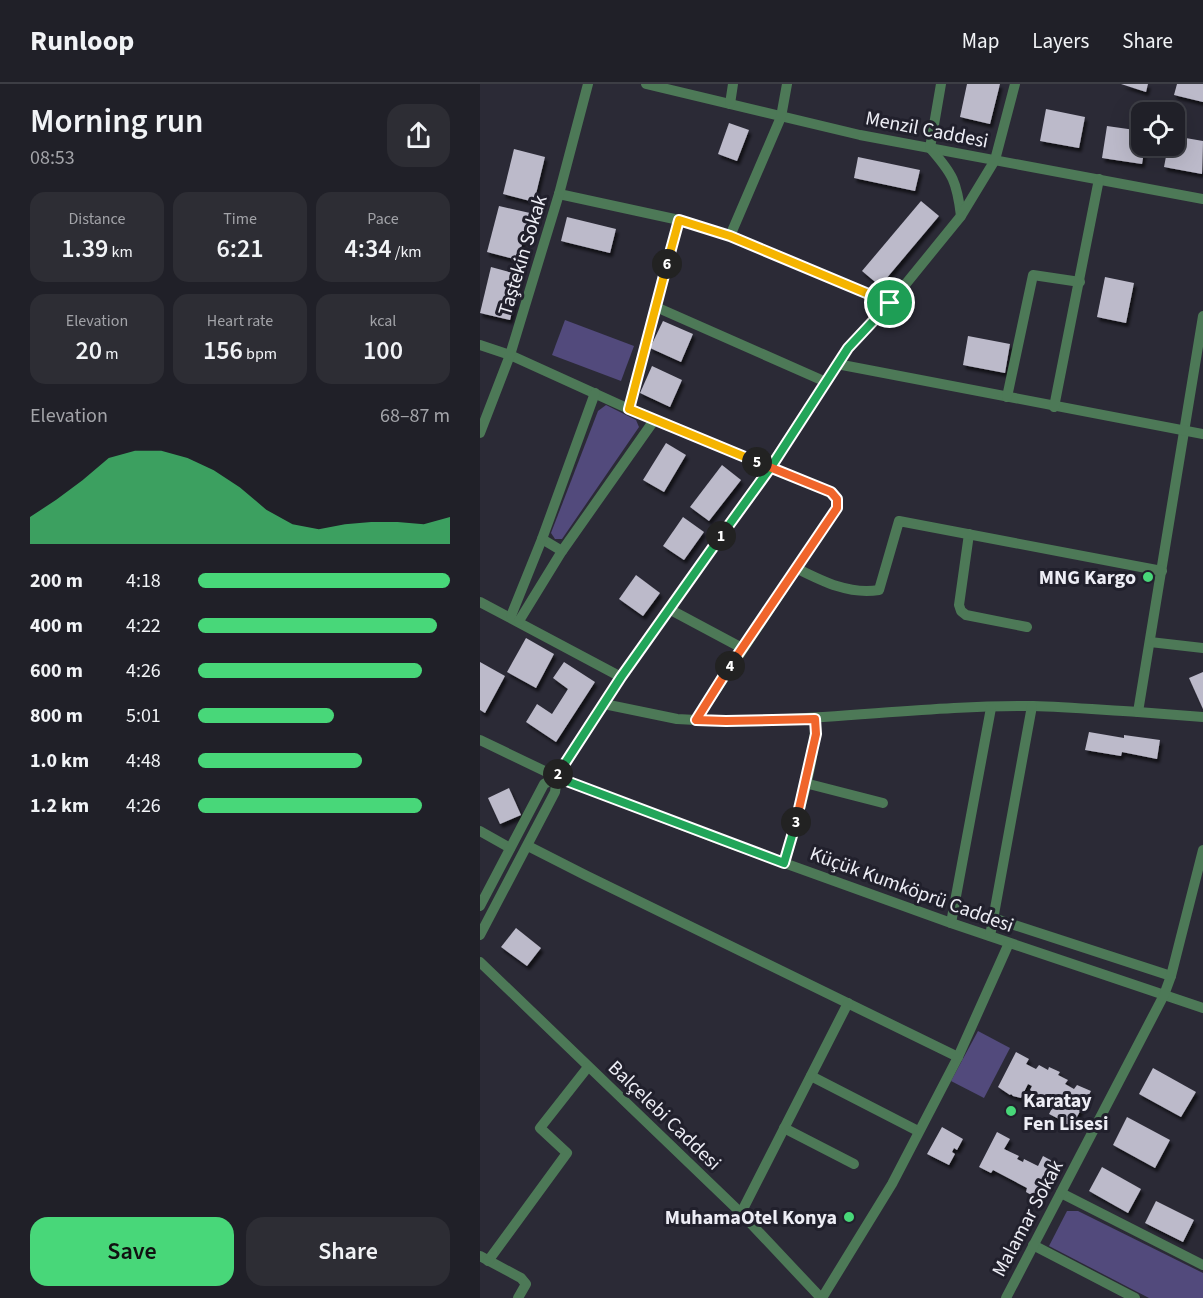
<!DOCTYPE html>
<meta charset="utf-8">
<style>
body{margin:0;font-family:"Source Sans 3",sans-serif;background:#2d2d34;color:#f1f3f6;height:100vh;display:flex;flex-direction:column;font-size:22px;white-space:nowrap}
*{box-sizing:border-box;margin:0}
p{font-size:20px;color:#a2a3a8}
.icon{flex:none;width:33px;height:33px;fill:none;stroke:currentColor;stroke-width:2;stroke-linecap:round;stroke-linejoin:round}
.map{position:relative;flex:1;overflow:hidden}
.sheet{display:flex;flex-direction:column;background:#202028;width:480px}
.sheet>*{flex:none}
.tools{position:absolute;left:651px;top:18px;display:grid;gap:12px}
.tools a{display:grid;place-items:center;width:54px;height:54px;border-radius:12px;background:#202028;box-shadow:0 6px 24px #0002,0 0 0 2px #3d3e45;font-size:30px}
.pin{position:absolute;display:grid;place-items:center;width:51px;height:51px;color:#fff;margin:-26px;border:3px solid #fff;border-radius:50%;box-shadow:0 2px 6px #0007}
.km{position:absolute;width:30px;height:30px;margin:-15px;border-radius:50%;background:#222;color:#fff;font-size:16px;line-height:30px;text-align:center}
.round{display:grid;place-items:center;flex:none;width:63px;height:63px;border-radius:18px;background:#2d2d34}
.headline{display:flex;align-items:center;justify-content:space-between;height:102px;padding:0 30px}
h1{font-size:33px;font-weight:600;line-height:45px}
.figures{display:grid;grid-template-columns:repeat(3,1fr);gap:9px;height:102px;padding:6px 30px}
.figures div{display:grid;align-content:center;border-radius:15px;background:#2d2d34;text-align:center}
.figures b{font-size:26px;font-weight:600}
.figures small{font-size:16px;font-weight:400}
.figures p{font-size:16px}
.chart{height:168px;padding:12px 30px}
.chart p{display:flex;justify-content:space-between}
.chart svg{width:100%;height:108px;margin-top:6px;fill:#48d779;opacity:.7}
.cta{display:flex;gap:12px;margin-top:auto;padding:12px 30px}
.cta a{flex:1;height:69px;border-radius:18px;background:#48d779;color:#111;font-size:24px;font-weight:600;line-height:69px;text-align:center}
.cta a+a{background:#2d2d34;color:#f1f3f6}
ul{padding:0 30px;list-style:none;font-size:20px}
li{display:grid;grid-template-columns:96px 72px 1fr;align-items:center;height:45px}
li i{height:15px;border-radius:8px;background:#48d779}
header{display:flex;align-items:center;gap:36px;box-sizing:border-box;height:84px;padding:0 30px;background:#202028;border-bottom:2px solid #3d3e45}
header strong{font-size:28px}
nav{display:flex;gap:33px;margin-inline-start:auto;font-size:21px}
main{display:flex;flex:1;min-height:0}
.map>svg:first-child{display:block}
</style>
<header>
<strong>Runloop</strong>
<nav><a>Map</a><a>Layers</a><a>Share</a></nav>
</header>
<main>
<section class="sheet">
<div class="headline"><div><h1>Morning run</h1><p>08:53</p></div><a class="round"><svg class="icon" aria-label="share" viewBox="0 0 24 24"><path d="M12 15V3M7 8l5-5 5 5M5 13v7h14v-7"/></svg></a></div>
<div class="figures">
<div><p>Distance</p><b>1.39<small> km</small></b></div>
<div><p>Time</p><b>6:21</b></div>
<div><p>Pace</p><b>4:34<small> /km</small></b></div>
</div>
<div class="figures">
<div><p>Elevation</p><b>20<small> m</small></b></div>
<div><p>Heart rate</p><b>156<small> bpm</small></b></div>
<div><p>kcal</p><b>100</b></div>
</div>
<div class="chart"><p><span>Elevation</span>68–87 m</p>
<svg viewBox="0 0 160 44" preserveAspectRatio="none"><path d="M0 44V33L10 26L20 18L30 9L40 6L50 6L60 9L70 14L80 21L90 30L100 36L110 38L120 36L130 35L140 35L150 36L160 33V44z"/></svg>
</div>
<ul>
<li><b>200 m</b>4:18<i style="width:100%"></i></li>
<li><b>400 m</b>4:22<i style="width:95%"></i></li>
<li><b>600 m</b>4:26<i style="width:89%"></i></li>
<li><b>800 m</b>5:01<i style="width:54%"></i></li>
<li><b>1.0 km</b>4:48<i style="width:65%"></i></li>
<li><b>1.2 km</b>4:26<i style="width:89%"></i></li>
</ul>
<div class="cta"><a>Save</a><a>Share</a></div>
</section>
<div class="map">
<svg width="723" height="1214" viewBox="0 0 723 1214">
<defs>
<filter id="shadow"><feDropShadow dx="2.5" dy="4" stdDeviation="1.5" flood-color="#0009"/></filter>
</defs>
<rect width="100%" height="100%" fill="#2b2a36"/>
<g fill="#524a7c">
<polygon points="85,236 154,262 141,297 72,271"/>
<polygon points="126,321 156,336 159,343 82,455 75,455 71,449 118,327"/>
<polygon points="498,947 530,964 504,1014 471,997"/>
<polygon points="587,1127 598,1127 723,1189 723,1214 669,1214 569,1162"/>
</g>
<g fill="#bcbaca" filter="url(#shadow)">
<polygon points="487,0 520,0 510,40 480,33"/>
<polygon points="641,0 668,0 666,8"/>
<polygon points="697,0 723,0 723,18 694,11"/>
<polygon points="566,25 605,33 599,64 560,57"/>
<polygon points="249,39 269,46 257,77 238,70"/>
<polygon points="627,42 662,47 662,62 665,62 662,80 622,74"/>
<polygon points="694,52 723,57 722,90 684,83 688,62 694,62"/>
<polygon points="34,65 65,73 54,118 23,110"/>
<polygon points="378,73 440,86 435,107 374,94"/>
<polygon points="441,117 459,132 400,202 382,187"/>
<polygon points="19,122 50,129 38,176 7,168"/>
<polygon points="87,133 136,145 130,169 81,157"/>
<polygon points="11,183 41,191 30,236 0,229"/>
<polygon points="625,193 654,199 646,239 617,233"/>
<polygon points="183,237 213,250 201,278 170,264"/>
<polygon points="488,252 530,260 525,289 483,281"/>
<polygon points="172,282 202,296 190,323 160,309"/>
<polygon points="186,359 206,371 184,408 163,396"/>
<polygon points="242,381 261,396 229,437 210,423"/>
<polygon points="203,433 224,448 204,476 183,462"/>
<polygon points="156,491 180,509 163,532 139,515"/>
<polygon points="46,554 74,570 56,604 27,588"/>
<polygon points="0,578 25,592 5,629 0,626"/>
<polygon points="84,578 115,598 76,658 46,638 57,620 72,630 88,605 73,594"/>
<polygon points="723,588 723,625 709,594"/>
<polygon points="609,648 644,654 644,651 680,656 677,675 642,668 641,672 605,666"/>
<polygon points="29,704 41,731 20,740 8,714"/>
<polygon points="36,844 61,864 47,882 21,863"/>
<polygon points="536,968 549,975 546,980 556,985 559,981 568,986 569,983 580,988 578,991 588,996 585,1000 594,1005 597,1001 611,1007 592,1042 578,1037 579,1035 569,1030 577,1015 574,1013 571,1017 554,1009 550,1006 552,1002 548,1000 541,1014 533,1012 531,1010 530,1011 518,1003"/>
<polygon points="673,984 716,1008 701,1033 659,1010"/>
<polygon points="647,1033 690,1056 675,1084 633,1061"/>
<polygon points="462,1043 483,1055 477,1066 474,1064 472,1068 475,1070 469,1081 447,1070"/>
<polygon points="517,1048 530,1055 524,1065 539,1072 537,1075 543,1078 544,1075 558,1082 563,1072 576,1079 557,1114 546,1108 547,1104 513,1086 511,1089 499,1083"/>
<polygon points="622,1083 661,1105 648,1129 609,1107"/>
<polygon points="676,1117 714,1136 703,1158 665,1139"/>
</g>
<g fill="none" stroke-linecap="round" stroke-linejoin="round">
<g stroke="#4d7957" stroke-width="10">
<polyline points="166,0 380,51 723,115"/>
<path d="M461 0 450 64C473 90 477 98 481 132"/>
<polyline points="250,20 253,0"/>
<polyline points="79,110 199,136 250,152 410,219"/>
<polyline points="250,152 301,33 307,0"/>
<polyline points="176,223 346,298"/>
<path d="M0 261 30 271 149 325 351 408 357 415V424L216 636C328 640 440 621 553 622 588 623 623 626 658 628L723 232"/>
<polyline points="357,280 723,350"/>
<polyline points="527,313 553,191 600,198"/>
<polyline points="574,323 619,95"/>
<polyline points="149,325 199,136"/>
<polyline points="0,349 30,271 79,110 108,0"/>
<polyline points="489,450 479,521 481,527 486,531 547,543"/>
<polyline points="62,455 82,467"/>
<path d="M316 484C342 497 369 511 399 506L419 437 682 487"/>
<polyline points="0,518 141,593"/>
<polyline points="189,525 262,564"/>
<polyline points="31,532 62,455 115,309"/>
<polyline points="39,537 82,467 175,335"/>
<polyline points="670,558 723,564"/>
<polyline points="124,620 197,635 216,636"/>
<polyline points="658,628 723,633"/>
<polyline points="0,656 77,693 243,757 471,839 723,924"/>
<polyline points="325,699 403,719"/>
<polyline points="0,747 30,764"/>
<polyline points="48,762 105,791 478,973"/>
<path d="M304 779C316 738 337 675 335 635"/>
<polyline points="0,822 64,700 77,693"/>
<polyline points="513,834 691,892"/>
<polyline points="471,839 511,624"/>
<polyline points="0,851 75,708 77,693 141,593 290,383 368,264 420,207 481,132 515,76 535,0"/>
<polyline points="510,852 552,622"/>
<polyline points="0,878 261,1129 341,1214"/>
<polyline points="331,992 438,1047"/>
<polyline points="304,1044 374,1080"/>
<polyline points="581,1109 723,1181"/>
<polyline points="261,1129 368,919"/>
<polyline points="553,1161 655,1214"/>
<polyline points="0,1172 41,1194 46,1200 38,1214"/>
<polyline points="8,1177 87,1069 60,1044 108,983"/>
<polyline points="342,1214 412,1100 478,973 529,859"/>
<polyline points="526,1214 684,911 691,892 723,766"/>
</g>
</g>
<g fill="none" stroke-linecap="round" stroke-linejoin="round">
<g stroke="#fff" stroke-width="12">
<polyline id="split-1" points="241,452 291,383 368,264 410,219"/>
</g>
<g stroke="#fff" stroke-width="12">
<polyline id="split-2" points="78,690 141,593 241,452"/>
</g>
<g stroke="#fff" stroke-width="12">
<polyline id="split-3" points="78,690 76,693 304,779 316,738"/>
</g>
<g stroke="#fff" stroke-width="12">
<polyline id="split-4" points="250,582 216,636 246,637 335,635 336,650 316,738"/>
</g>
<g stroke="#fff" stroke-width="12">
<polyline id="split-5" points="250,582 357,424 357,415 351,408 277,378"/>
</g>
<g stroke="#fff" stroke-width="12">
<polyline id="split-6" points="187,180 149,325 277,378"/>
</g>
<g stroke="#fff" stroke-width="12">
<polyline id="split-7" points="187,180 199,136 250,152 410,219"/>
</g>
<use href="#split-1" stroke="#22a559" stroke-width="8"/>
<use href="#split-2" stroke="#22a559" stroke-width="8"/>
<use href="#split-3" stroke="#22a559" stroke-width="8"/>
<use href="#split-4" stroke="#f0652b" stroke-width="8"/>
<use href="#split-5" stroke="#f0652b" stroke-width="8"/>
<use href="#split-6" stroke="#f5b400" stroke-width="8"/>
<use href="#split-7" stroke="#f5b400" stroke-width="8"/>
</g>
<g fill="#48d779" stroke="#21202c" stroke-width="2">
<circle cx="668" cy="493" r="6"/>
<circle cx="531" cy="1027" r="6"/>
<circle cx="369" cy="1133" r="6"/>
</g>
<g text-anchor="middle" stroke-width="6" stroke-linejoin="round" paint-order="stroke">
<g font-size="20" fill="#ededf5" stroke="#21202c">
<text transform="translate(447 45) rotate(11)" y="7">Menzil Caddesi</text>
<text transform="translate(42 171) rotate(-73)" y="7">Taştekin Sokak</text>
<text transform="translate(432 805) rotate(20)" y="7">Küçük Kumköprü Caddesi</text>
<text transform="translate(185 1031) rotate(44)" y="7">Balçelebi Caddesi</text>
<text transform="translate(547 1134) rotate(-62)" y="7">Malamar Sokak</text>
</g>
<g font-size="20" font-weight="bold" fill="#ededf5" stroke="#21202c" text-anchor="end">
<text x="656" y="500">MNG Kargo</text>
<text x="543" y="1023" text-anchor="start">Karatay<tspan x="543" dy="23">Fen Lisesi</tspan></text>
<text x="357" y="1140">MuhamaOtel Konya</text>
</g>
</g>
</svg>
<div class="tools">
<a><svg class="icon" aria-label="locate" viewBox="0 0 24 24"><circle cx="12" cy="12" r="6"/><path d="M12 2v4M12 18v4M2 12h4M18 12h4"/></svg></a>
</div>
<div class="pin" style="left:410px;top:219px;background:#1e9e55"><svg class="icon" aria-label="arrive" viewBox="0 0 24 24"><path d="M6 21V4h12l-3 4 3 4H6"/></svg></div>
<b class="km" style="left:241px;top:452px">1</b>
<b class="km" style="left:78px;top:690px">2</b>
<b class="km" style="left:316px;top:738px">3</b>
<b class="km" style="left:250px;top:582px">4</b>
<b class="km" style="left:277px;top:378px">5</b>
<b class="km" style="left:187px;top:180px">6</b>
</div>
</main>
